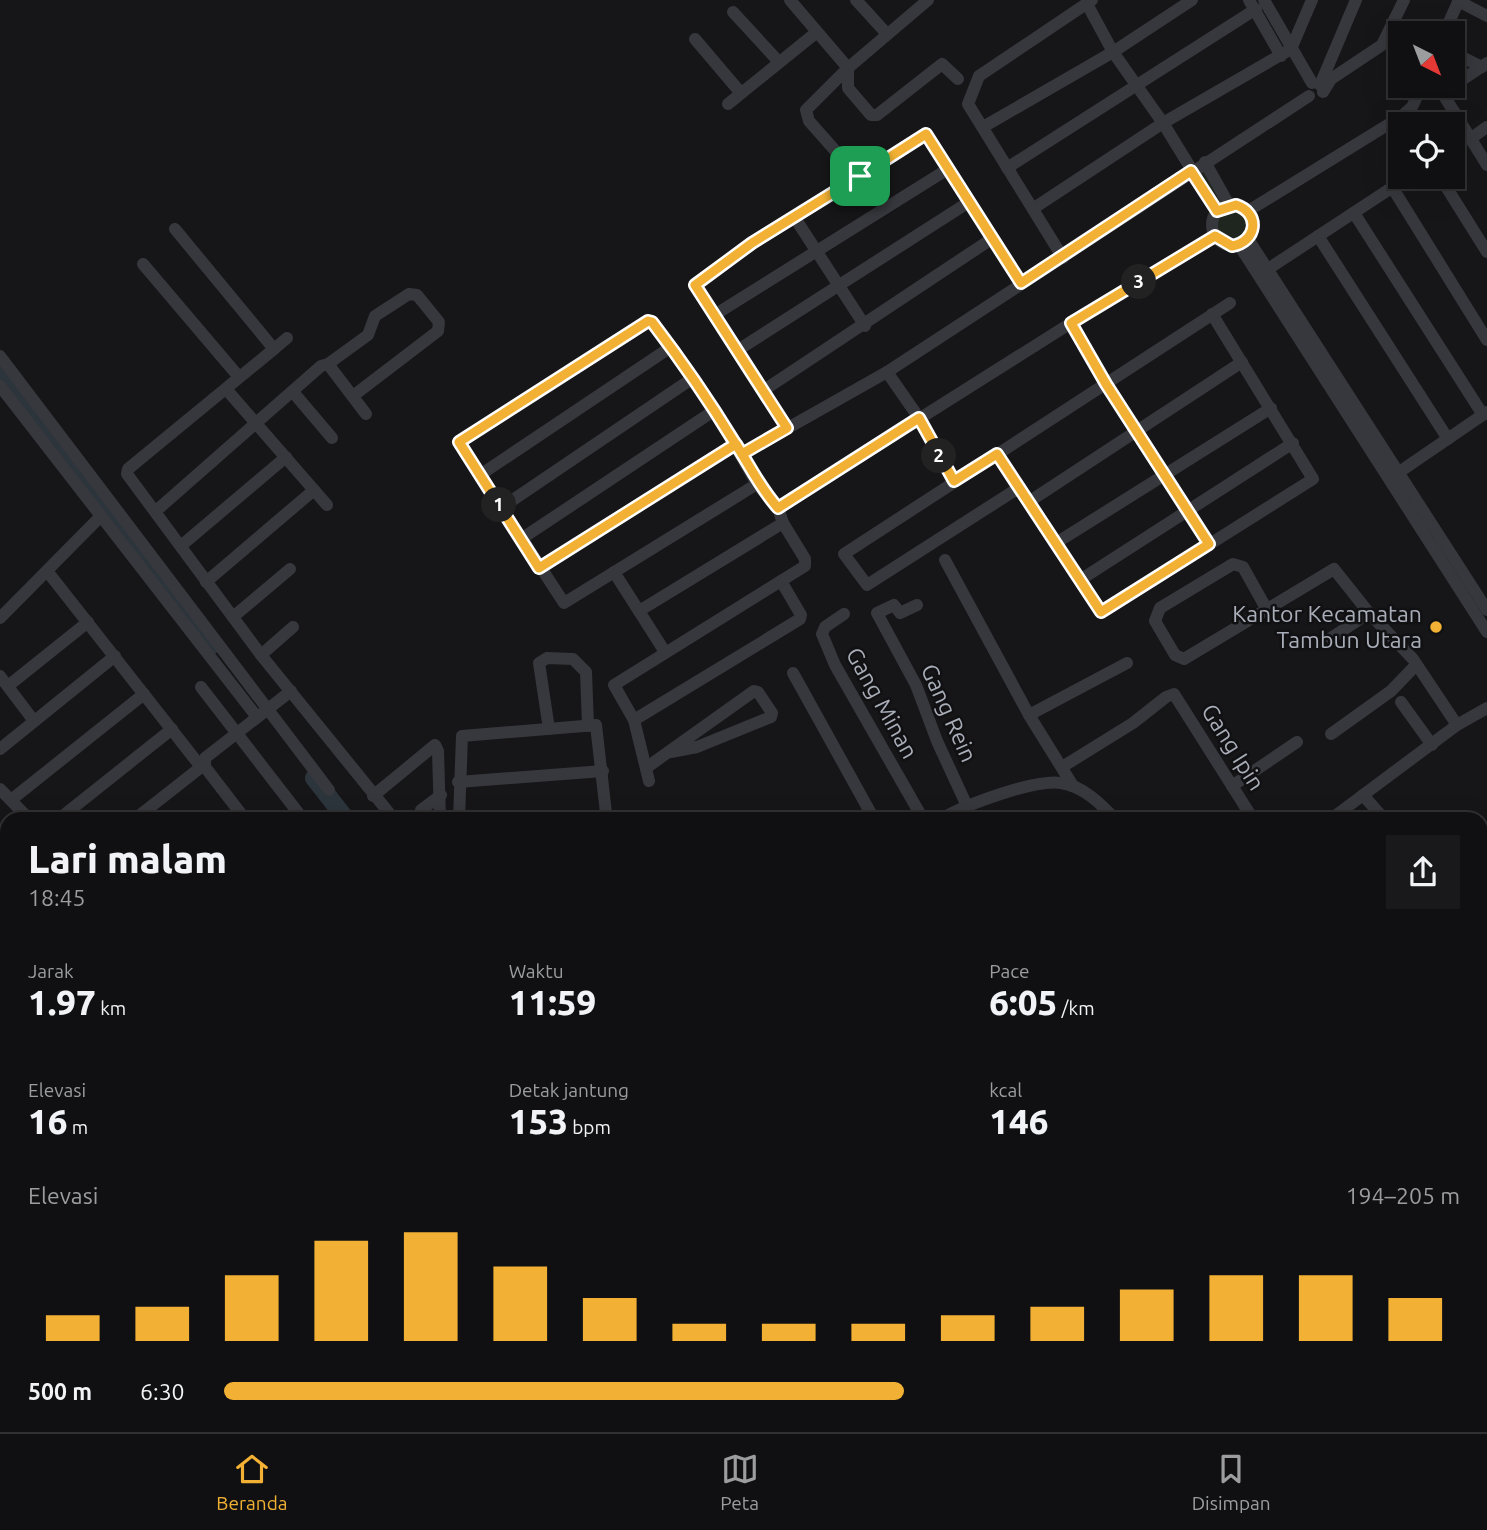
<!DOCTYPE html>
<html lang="id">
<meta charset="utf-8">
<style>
body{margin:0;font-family:Ubuntu,sans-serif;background:#19191b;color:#f1f3f6;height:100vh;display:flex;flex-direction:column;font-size:26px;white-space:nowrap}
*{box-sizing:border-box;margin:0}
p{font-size:23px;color:#9c9d9f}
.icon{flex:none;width:38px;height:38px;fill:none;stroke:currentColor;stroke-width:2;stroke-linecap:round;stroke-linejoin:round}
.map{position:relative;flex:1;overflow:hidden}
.sheet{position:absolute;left:0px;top:812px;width:1488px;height:621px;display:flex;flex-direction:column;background:#101012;border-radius:21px 21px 0 0;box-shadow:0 7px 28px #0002,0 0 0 2px #303032}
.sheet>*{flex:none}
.needle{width:46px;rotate:138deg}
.fabs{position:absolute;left:1388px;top:21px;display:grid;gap:14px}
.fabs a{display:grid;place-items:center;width:77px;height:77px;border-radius:0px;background:#101012;box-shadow:0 7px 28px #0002,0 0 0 2px #303032;font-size:35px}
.pin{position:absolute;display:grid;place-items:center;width:60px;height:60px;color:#fff;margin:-30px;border-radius:14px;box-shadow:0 4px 10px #0006}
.km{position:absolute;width:35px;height:35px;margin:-18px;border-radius:50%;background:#222;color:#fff;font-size:19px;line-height:35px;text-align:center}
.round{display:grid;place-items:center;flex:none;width:74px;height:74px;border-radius:0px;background:#19191b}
.summary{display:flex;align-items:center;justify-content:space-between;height:119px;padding:0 28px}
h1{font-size:38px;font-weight:800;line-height:52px}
.metrics{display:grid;grid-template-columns:repeat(3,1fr);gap:10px;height:119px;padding:7px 28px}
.metrics div{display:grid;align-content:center}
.metrics b{font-size:35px;font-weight:800}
.metrics small{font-size:19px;font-weight:400}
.metrics p{font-size:19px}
.chart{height:196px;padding:14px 28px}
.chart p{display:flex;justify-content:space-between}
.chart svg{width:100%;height:126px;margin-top:7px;stroke:#f2b134;stroke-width:6}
ul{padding:0 28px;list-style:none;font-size:23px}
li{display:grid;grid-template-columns:112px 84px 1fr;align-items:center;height:52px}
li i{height:18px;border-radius:9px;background:#f2b134}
.tabs{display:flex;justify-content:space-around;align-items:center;height:98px;border-top:2px solid #303032;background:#101012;font-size:19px;color:#9c9d9f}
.tabs a{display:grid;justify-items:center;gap:4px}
.tabs .active{color:#f2b134}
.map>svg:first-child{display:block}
</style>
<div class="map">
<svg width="1487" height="1432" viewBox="0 0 1487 1432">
<rect width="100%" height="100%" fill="#161618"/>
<g fill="#1e261f">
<path d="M1205 162 1229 205 1243 207 1253 217 1250 237C1227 254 1201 238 1217 211L1191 171Z"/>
<polygon points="0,356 260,708 0,370"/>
</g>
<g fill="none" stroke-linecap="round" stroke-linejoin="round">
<g stroke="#2c353c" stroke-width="18">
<polyline points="0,370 212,645"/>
<polyline points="314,778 346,819"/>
</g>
<g stroke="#37383d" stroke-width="12">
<polyline points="790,0 848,68 848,88 871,115 877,115 942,64 958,79"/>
<polyline points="856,0 887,34"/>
<polyline points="1249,0 1281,56"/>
<polyline points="1264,0 1312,83"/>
<polyline points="1458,1 1487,16"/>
<polyline points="1087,4 1113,52 1163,123 1217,211"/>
<polyline points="733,12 779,62"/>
<polyline points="1444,33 1459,0"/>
<polyline points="695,39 740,92"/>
<polyline points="1291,49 1312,0"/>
<polyline points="1452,52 1482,67"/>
<polyline points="1320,85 1356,0"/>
<polyline points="1438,86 1487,165"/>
<polyline points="1323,92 1331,79 1382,45 1404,0"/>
<polyline points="1444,92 1487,63"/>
<polyline points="728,104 817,32"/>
<polyline points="983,127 1113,52 1192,0"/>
<polyline points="1470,139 1487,127"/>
<polyline points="1205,162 1229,205"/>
<polyline points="847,164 809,121 806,110 848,68 928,0"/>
<polyline points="1007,168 1256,9"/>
<polyline points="1440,177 1487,252"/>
<polyline points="1392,187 1487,340"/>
<circle cx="1233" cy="225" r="21"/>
<polyline points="1034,208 1163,123 1291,49"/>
<polyline points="1248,211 1402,116 1412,107 1422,86"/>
<polyline points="1354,213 1483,415"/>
<polyline points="795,218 865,326"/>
<polyline points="175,229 274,349 128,469 127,474 261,655 394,819"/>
<polyline points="1318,236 1448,439"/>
<polyline points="1248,239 1487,610"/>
<polyline points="1239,245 1487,632"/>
<polyline points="1063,258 968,104 979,76 1092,0"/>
<polyline points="143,264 239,377"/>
<polyline points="1268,269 1408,177"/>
<polyline points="716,314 948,169"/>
<polyline points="1071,323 1106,384 1209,544"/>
<polyline points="274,349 287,338"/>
<polyline points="738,350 969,202"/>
<polyline points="0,356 329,790"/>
<polyline points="328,364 368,335 375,316 409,294 417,295 439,322 438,331 353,396"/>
<polyline points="887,372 919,418 954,481"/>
<polyline points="0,386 257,717"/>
<polyline points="226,389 327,505"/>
<polyline points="764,390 993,238"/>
<polyline points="293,392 332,438"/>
<polyline points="787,428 695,285 753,243 926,134 1021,283"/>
<polyline points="742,454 887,372 1309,96"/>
<polyline points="997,454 1102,612 1313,479 1212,314"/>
<polyline points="480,475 671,347"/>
<polyline points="1392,477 1487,412"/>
<polyline points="1020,487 867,585 844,554 1230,303"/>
<polyline points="1030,501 1242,362"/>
<polyline points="501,508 693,378"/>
<polyline points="778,508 1071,323 1215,236"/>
<polyline points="157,510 321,366 328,364 366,414"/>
<polyline points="521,539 715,410"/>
<polyline points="1056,543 1271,408"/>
<polyline points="182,545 286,457"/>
<polyline points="945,560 1029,715"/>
<polyline points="539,568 736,444"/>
<polyline points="47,571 201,767"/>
<polyline points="614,572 665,652"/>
<polyline points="1080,580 1293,443"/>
<polyline points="206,582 314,490"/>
<polyline points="917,605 900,613 894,605 877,613 916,685 937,741 967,806"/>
<polyline points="1266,608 1243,567 1233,564 1160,608 1155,621 1175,655 1184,659 1334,569 1369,613 1413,659 1457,725"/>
<polyline points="639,611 783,523"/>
<polyline points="844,614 825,627 822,634 835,665 923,819"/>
<polyline points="233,617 290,569"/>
<polyline points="0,618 100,517"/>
<polyline points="1331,638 1369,613"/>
<polyline points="261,655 293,627"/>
<polyline points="793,673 874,819"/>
<polyline points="0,676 34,721"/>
<polyline points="8,686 88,622"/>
<polyline points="201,687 303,819"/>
<polyline points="1401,702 1432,745"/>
<polyline points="634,720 800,619 801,615 781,581"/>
<polyline points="549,729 539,663 547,658 573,659 586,672 588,726"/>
<polyline points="1331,734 1391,691 1416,665"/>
<polyline points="0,749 115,656"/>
<polyline points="1062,767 1133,723 1166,697 1174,694 1253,819"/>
<polyline points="646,768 754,691 758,692 772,713 771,717 697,747 671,752"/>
<polyline points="649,781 634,720 614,685 805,566 805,559 783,523 778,508 757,484 715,410 652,322 648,321 459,442 564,603 757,484"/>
<polyline points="458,782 603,771"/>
<polyline points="1073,786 1029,715 1127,663"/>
<polyline points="1232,786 1297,742"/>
<polyline points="0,789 29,819"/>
<polyline points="1363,795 1384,819"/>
<polyline points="373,796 435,745 438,751 440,819"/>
<polyline points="11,800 144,694"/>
<polyline points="421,810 441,795"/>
<polyline points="59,819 172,729"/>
<polyline points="135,819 205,764"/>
<polyline points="245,819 205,767 205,758 291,691"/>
<polyline points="459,819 462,736 596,725 606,813 601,818 585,819"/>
<path d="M941 819C965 805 1034 779 1061 783 1083 786 1101 804 1115 819"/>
<polyline points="1331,819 1457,725 1487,708"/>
<polyline points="0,852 7,859"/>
<polyline points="0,924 7,920"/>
<polyline points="1480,929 1487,923"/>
<polyline points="1480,1023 1487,1020"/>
<polyline points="0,1117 7,1113"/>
<polyline points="1480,1191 1487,1203"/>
<polyline points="0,1235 7,1253"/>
<polyline points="1480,1255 1487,1251"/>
<polyline points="0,1375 7,1373"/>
<polyline points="108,1426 110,1432"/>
<polyline points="170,1426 171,1432"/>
<polyline points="244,1426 247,1432"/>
<polyline points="466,1426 470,1432"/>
<polyline points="509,1426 511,1432"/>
<polyline points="802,1426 806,1432"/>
<polyline points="1262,1426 1264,1432"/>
<polyline points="207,1428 209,1432"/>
<polyline points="333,1432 339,1426"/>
<polyline points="618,1432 619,1426"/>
<polyline points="1043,1432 1050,1426"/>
<polyline points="1196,1432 1206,1426"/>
</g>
</g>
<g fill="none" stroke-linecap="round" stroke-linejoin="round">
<g stroke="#fff" stroke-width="14">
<path id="route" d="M860 176 752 243 695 285 787 428 742 454 736 444 539 568 459 442 648 321 652 322C681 360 708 399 733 440 750 465 757 484 778 508L919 418 954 481 997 454 1101 612 1209 544 1106 384 1071 323 1215 236 1232 246C1257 242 1261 213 1236 205L1217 211 1191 171 1021 283 926 134 860 176"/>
</g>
<use href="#route" stroke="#f2b134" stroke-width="9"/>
</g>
<circle fill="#f2b134" stroke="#111113" stroke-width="2.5" cx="1436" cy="627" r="7"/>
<g text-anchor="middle" stroke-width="5" stroke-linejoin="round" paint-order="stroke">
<g font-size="23" fill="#a8adb8" stroke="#111113" text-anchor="end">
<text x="1422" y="622">Kantor Kecamatan<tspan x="1422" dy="26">Tambun Utara</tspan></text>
</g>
<g font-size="23" fill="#a8adb8" stroke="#111113">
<text transform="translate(882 703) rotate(61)" y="8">Gang Minan</text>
<text transform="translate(949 713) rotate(66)" y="8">Gang Rein</text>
<text transform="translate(1233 747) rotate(58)" y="8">Gang Ipin</text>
</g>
</g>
</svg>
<div class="fabs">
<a><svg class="needle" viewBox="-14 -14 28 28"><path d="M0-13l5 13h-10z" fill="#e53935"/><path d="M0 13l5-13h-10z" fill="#9c9d9f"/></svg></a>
<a><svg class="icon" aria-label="locate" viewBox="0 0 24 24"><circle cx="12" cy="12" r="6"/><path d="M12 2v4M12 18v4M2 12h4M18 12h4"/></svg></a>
</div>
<div class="pin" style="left:860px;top:176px;background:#1e9e55"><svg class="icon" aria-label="arrive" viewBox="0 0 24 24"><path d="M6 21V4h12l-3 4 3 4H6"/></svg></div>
<b class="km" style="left:499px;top:505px">1</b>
<b class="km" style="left:939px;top:456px">2</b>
<b class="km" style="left:1139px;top:282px">3</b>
<section class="sheet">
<div class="summary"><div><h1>Lari malam</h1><p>18:45</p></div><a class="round"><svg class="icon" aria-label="share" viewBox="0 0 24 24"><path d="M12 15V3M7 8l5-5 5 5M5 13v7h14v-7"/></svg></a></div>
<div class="metrics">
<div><p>Jarak</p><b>1.97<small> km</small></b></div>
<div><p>Waktu</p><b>11:59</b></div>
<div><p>Pace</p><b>6:05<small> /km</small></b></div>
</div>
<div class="metrics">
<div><p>Elevasi</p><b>16<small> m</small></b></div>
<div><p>Detak jantung</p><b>153<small> bpm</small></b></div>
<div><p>kcal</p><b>146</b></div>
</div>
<div class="chart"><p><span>Elevasi</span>194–205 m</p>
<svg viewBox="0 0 160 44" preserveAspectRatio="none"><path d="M5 44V35M15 44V32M25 44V21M35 44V9M45 44V6M55 44V18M65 44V29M75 44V38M85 44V38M95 44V38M105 44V35M115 44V32M125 44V26M135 44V21M145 44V21M155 44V29"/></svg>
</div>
<ul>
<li><b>500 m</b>6:30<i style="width:55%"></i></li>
</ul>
</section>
</div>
<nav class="tabs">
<a class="active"><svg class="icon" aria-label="home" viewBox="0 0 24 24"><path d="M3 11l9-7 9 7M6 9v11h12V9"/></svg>Beranda</a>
<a><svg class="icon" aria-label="map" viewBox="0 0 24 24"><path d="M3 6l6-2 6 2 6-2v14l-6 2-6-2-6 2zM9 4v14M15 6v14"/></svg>Peta</a>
<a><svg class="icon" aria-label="saved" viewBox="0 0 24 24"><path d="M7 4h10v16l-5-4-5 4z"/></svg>Disimpan</a>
</nav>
